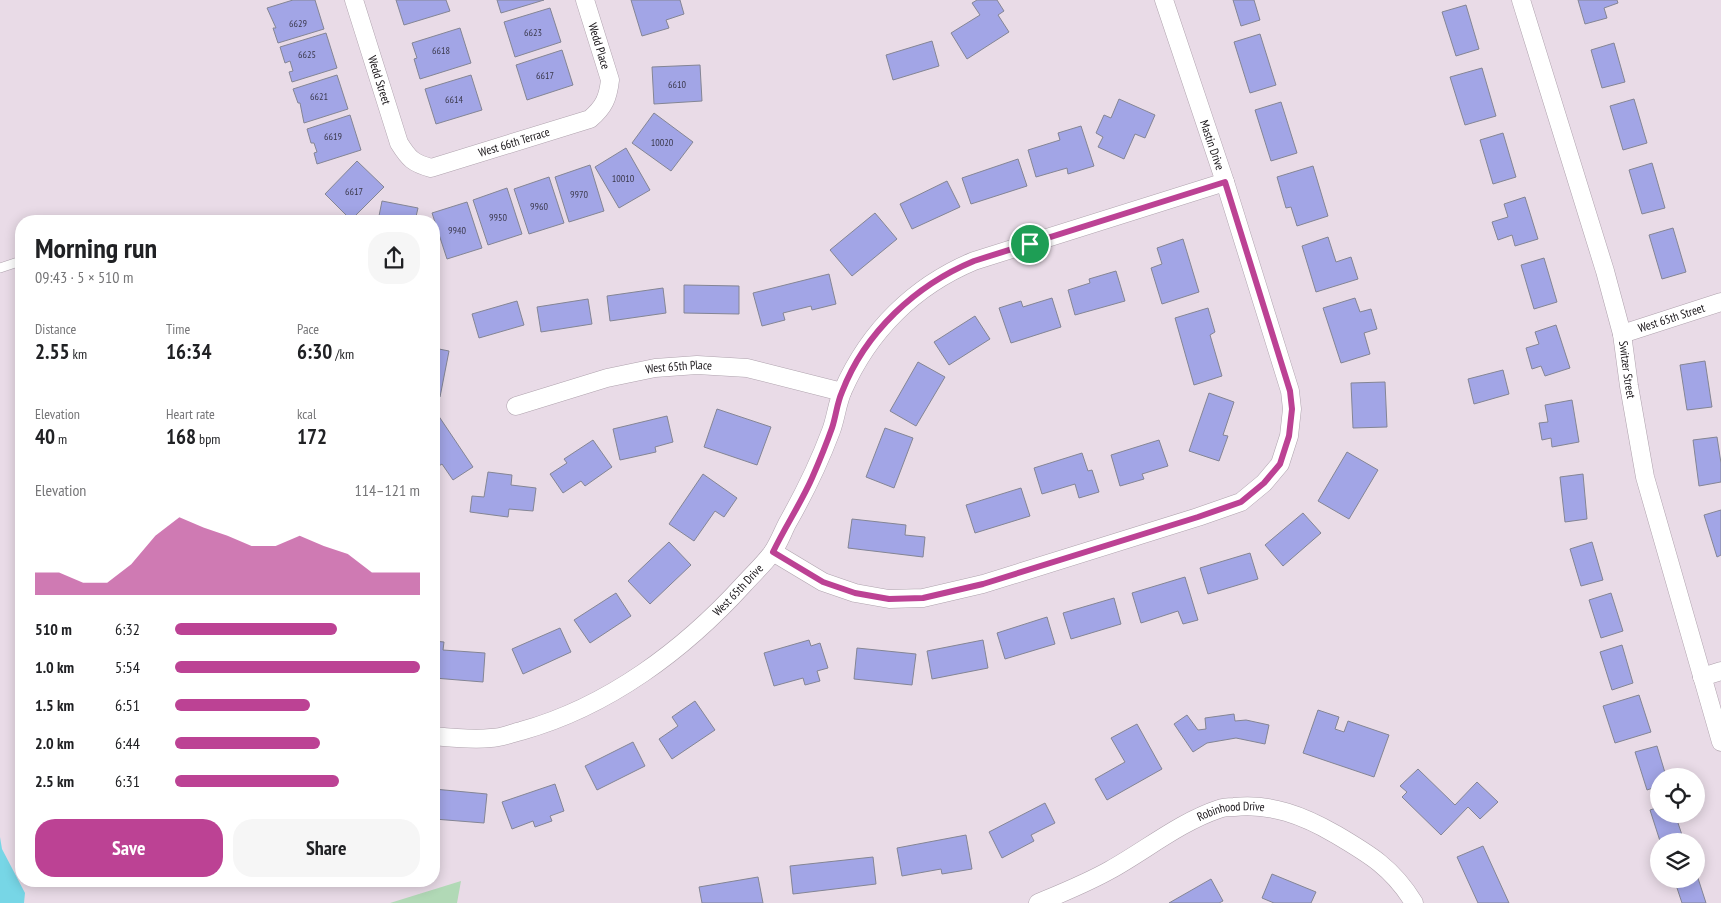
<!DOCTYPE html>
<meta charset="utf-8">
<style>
body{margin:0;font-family:"PT Sans Narrow",sans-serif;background:#f6f6f6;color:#202124;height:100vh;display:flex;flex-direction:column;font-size:19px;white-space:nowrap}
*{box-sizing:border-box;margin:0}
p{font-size:16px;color:#757577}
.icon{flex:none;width:28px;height:28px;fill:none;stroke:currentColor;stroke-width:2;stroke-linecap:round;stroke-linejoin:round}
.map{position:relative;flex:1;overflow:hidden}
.sheet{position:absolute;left:15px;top:215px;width:425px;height:672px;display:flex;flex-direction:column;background:#fff;border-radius:20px;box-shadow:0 2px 12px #0003}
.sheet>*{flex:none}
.tools{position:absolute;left:1650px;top:768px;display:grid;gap:10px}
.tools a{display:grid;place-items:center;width:55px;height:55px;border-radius:50%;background:#fff;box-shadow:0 2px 12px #0003;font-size:25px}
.pin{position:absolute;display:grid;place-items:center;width:42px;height:42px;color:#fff;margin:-21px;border:2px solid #fff;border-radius:50%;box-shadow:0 1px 5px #0007}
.round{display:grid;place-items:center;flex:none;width:52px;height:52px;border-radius:20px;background:#f6f6f6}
.summary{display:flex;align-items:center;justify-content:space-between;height:85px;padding:0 20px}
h1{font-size:28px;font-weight:600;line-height:38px}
.metrics{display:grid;grid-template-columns:repeat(3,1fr);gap:8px;height:85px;padding:5px 20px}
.metrics div{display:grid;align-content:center}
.metrics b{font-size:21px;font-weight:600}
.metrics small{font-size:14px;font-weight:400}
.metrics p{font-size:14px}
.chart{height:140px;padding:10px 20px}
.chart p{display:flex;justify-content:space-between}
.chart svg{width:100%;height:90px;margin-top:5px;fill:#bc4294;opacity:.7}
.action{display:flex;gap:10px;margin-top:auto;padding:10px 20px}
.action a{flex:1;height:58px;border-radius:20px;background:#bc4294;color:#fff;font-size:20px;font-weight:600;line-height:58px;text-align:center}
.action a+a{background:#f6f6f6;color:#202124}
ul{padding:0 20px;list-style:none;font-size:16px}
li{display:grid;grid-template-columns:80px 60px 1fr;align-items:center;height:38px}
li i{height:12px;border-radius:6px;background:#bc4294}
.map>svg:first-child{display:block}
</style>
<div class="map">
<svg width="1721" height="903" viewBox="0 0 1721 903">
<rect width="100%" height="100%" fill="#e9dbe7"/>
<polygon fill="#b1d9b6" points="461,881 457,903 390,903"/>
<polygon fill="#77d6e6" points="0,837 2,849 25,893 24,903 0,903"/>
<g fill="#a2a5e6" stroke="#848594">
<polygon points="293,0 315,0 324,29 278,43 273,28 276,28 267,8"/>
<polygon points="396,0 446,0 450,11 404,25"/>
<polygon points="497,0 544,0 501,13"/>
<polygon points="631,0 680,0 684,14 666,20 669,28 642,36"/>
<polygon points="977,0 997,0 1004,11 998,15 1009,32 967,59 951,33 980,15 972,3"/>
<polygon points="1233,0 1254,0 1260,20 1241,26"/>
<polygon points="1578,0 1617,0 1618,3 1604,8 1607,18 1585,24"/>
<polygon points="1466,5 1479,49 1456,56 1442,12"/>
<polygon points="550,8 561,42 515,57 504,22"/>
<polygon points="460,28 471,63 420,79 414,59 417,58 412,43"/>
<polygon points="326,33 337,68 292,82 289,72 293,71 290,61 285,63 280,47"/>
<polygon points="1260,34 1276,85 1250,93 1234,42"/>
<polygon points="932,41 939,66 893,80 886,55"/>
<polygon points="1614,43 1625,82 1602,88 1591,50"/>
<polygon points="562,50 573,85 527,100 516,65"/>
<polygon points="700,65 702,101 654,104 652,67"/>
<polygon points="1482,68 1496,116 1465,125 1450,77"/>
<polygon points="337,75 348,109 304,123 300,103 298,103 293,89"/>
<polygon points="471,75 482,110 436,124 425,89"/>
<polygon points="1119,99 1155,115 1145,138 1135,134 1124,159 1098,147 1103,137 1096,133 1104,115 1111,118"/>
<polygon points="1634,99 1647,143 1623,150 1610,106"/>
<polygon points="1281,102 1297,153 1271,161 1255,110"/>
<polygon points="654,113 693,142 671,171 632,143"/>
<polygon points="350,115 361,150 317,164 314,153 317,152 314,143 311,143 307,129"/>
<polygon points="1081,126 1094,166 1068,174 1067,168 1036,177 1028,150 1060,140 1058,133"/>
<polygon points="1503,133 1516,177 1493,184 1480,140"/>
<polygon points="626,148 650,190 619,208 595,167"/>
<polygon points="1018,159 1027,186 971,204 962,178"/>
<polygon points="357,161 384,187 351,220 325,194"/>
<polygon points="1652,163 1665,208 1642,214 1629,170"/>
<polygon points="590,165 604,211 569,222 555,177"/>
<polygon points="1313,166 1328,216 1297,226 1291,207 1286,208 1277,177"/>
<polygon points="549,177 564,223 529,234 514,189"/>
<polygon points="947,181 960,207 912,229 900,204"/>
<polygon points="507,188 522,234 488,245 473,200"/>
<polygon points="1525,197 1538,239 1515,246 1512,235 1498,240 1492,222 1508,217 1504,204"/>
<polygon points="382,201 418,208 415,221 378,221"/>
<polygon points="467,202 482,248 447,259 432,213"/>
<polygon points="875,213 897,239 852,276 830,250"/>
<polygon points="1673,228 1686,272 1662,279 1649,235"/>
<polygon points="1328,237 1336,262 1351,257 1358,279 1316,292 1302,246"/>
<polygon points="1183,239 1199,292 1162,304 1151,268 1162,264 1157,248"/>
<polygon points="1544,258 1557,302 1534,309 1521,265"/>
<polygon points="1116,271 1125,301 1075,315 1068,290 1090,283 1089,279"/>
<polygon points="829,274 836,304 812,310 811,306 783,313 785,320 762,326 753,293"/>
<polygon points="684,285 739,286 739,314 684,313"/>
<polygon points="663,288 666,313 610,321 607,296"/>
<polygon points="1052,298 1061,327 1011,343 999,308 1021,301 1023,307"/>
<polygon points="1355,298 1360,312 1371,309 1377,329 1364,333 1370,354 1341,363 1323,308"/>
<polygon points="588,299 592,324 541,332 537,307"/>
<polygon points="517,301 524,325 479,338 472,314"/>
<polygon points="1208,308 1215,332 1210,335 1222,376 1194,385 1175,318"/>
<polygon points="975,316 990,339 949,365 934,342"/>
<polygon points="1556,325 1570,368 1545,376 1541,366 1532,369 1526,348 1539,344 1535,332"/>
<polygon points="434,348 449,351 440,397 434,396"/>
<polygon points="1705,361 1712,407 1687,410 1680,365"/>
<polygon points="918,362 945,377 916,426 890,411"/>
<polygon points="1503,370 1509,394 1474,404 1468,379"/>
<polygon points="1385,382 1387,427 1353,428 1351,383"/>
<polygon points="1209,393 1234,402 1223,435 1228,436 1219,461 1189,451"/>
<polygon points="1572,400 1579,442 1552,447 1551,438 1542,440 1539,423 1548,422 1545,405"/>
<polygon points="717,409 771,427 757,465 704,447"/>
<polygon points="438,415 473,467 453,480 442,464 434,469 434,417"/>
<polygon points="667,416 673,442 655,447 656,452 620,460 613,429"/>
<polygon points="885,428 913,438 894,488 866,477"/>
<polygon points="1717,437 1721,463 1721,482 1699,486 1693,440"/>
<polygon points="593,440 612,467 585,486 581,481 563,493 550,474 567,463 564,459"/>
<polygon points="1159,440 1168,466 1142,474 1144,479 1120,486 1111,455"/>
<polygon points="1347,452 1378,470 1349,519 1318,501"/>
<polygon points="1082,453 1088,471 1092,470 1099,492 1079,498 1075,484 1042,494 1034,468"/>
<polygon points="488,472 512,475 511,485 536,488 533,511 509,509 508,517 470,512 472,496 484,497"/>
<polygon points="703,474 737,498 724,517 715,511 694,541 669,524"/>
<polygon points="1583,474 1587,519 1565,522 1560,477"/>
<polygon points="1021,488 1030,516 975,533 966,505"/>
<polygon points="1721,510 1721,555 1717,557 1704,515"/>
<polygon points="1303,513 1321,533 1283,566 1265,545"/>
<polygon points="852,519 906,525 905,535 925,537 923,557 848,548"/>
<polygon points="669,542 691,565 650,604 628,581"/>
<polygon points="1592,542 1603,580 1581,586 1570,549"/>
<polygon points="1250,553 1258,579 1208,594 1200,568"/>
<polygon points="1185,577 1198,620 1183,624 1178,611 1141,623 1132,593"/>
<polygon points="616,593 631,616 590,643 574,620"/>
<polygon points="1611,593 1623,631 1601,638 1589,600"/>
<polygon points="1114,598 1121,624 1071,639 1063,613"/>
<polygon points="1047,617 1055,644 1005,659 997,633"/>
<polygon points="560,628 571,652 523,674 512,649"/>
<polygon points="809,640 811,646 820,643 828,668 817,671 820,681 805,685 803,678 774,686 764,653"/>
<polygon points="983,640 988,668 932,679 927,651"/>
<polygon points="434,641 444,642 443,650 485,653 483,682 434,678"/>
<polygon points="1622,645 1633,683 1612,690 1600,652"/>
<polygon points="857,648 916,654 912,685 854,679"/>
<polygon points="1639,695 1651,732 1615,743 1603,706"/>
<polygon points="695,701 715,730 672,759 659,739 678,726 672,717"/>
<polygon points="1318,710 1339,717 1335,729 1344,732 1348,721 1389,735 1374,777 1303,753"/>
<polygon points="1234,714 1235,721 1246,720 1269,725 1265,744 1236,738 1207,743 1193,752 1174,724 1187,715 1198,730 1206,729 1205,718"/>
<polygon points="1137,724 1162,769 1107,800 1095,779 1125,762 1111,738"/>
<polygon points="633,742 645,766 597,790 585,766"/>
<polygon points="1657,746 1666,776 1659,776 1659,786 1647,790 1635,752"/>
<polygon points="1418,769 1455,805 1477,782 1498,802 1480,819 1468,807 1441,835 1402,797 1407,792 1400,786"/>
<polygon points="555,784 564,811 550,816 552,821 535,827 533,821 512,829 502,802"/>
<polygon points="434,789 487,794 484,823 434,819"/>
<polygon points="1045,803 1055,823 1031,835 1034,841 1002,858 989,832"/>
<polygon points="1659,807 1659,814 1675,814 1684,841 1660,841 1650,810"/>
<polygon points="966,835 972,869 942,874 941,869 902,876 897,848"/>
<polygon points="1483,846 1509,903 1478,903 1457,857"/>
<polygon points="873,857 876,884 793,894 790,866"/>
<polygon points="1696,872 1706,903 1682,903 1674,879 1696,879"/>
<polygon points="1272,874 1316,892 1311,903 1274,903 1262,898"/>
<polygon points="758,877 763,903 702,903 699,887"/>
<polygon points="1211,879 1223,901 1219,903 1169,903"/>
</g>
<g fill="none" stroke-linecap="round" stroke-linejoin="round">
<g stroke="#afa2ad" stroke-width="10">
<polyline id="service" points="0,268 21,261"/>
</g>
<g stroke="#afa2ad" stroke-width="19">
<g id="minor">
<path id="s1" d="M354 0 399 143C409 159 413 163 431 168L590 119C604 107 608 98 610 80L585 0"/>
<path id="s2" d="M1521 0 1605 271 1622 334 1629 386 1645 477 1721 742"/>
<path id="s3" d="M1622 334 1721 302"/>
<path id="s4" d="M516 406 607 378 655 368 697 365 747 368 842 392"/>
<polyline points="773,552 823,582 855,593 889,599 923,598 983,584 1198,517 1241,502 1264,483 1280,464 1289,436 1292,409 1290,391 1225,182 1164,0"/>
<polyline points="1702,677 1721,671"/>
<path id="s5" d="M434 736C453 738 472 740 491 738 501 738 512 733 521 731 608 707 684 650 744 584 753 574 764 564 772 553 779 543 783 531 788 522 805 492 819 463 831 431 836 418 837 403 843 390 869 331 914 286 974 261L1225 182"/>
<path id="s6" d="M1038 903C1062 893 1087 883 1110 870 1146 850 1180 822 1219 809 1224 807 1230 807 1234 807 1271 803 1304 816 1335 834 1369 854 1393 868 1414 903"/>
</g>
</g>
<use href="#service" stroke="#fff" stroke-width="9"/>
<use href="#minor" stroke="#fff" stroke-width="18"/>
</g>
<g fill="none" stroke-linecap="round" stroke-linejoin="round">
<g stroke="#fff" stroke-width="10">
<path id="route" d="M1225 182 1290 391 1292 409 1289 436 1280 464 1264 483 1241 502 1198 517 983 584 923 598 889 599 855 593 823 582 773 552C785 527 801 503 812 478 819 462 826 445 832 428 836 416 837 403 842 392 865 332 916 285 974 261Z"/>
</g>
<use href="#route" stroke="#bc4294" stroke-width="6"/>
</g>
<g text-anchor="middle" stroke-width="5" stroke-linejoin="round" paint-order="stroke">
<g font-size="10" fill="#3a384b">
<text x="298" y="27">6629</text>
<text x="533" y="36">6623</text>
<text x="441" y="54">6618</text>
<text x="307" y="58">6625</text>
<text x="545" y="79">6617</text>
<text x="677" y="88">6610</text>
<text x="319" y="100">6621</text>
<text x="454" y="103">6614</text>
<text x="333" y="140">6619</text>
<text x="662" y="146">10020</text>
<text x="623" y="182">10010</text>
<text x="354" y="195">6617</text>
<text x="579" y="198">9970</text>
<text x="539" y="210">9960</text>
<text x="498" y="221">9950</text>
<text x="457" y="234">9940</text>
</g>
<g font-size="12" fill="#171317" stroke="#fff">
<text transform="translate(599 46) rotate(73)" y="4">Wedd Place</text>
<text dy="4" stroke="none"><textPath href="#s1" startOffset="84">Wedd Street</textPath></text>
<text dy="4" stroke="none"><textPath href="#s1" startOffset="279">West 66th Terrace</textPath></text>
<text transform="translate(1212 145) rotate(71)" y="4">Mastin Drive</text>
<text dy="4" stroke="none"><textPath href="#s3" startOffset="52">West 65th Street</textPath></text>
<text dy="4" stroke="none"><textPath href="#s4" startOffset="168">West 65th Place</textPath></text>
<text dy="4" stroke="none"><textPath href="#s2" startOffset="385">Switzer Street</textPath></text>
<text dy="4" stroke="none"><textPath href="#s5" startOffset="350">West 65th Drive</textPath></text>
<text dy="4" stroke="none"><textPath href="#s6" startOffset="216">Robinhood Drive</textPath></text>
</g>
</g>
</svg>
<div class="tools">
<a><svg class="icon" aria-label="locate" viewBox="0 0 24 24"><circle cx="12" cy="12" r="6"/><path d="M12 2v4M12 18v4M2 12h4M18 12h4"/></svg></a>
<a><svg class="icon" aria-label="layers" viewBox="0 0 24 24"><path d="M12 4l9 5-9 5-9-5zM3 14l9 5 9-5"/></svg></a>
</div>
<div class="pin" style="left:1030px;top:244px;background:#1e9e55"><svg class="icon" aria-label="arrive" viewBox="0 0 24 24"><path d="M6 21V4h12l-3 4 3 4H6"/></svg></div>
<section class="sheet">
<div class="summary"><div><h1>Morning run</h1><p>09:43 · 5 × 510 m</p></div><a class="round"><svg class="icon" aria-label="share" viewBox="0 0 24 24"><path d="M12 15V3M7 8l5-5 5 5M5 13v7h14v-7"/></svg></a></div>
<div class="metrics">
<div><p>Distance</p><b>2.55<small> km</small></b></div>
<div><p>Time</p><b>16:34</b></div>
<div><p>Pace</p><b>6:30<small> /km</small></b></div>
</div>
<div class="metrics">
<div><p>Elevation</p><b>40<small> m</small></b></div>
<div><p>Heart rate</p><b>168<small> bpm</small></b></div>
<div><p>kcal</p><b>172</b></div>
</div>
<div class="chart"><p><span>Elevation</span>114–121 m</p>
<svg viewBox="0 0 160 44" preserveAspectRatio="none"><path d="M0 44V33L10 33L20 38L30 38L40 29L50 15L60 6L70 11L80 15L90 20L100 20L110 15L120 20L130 24L140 33L150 33L160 33V44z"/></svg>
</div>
<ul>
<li><b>510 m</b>6:32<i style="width:66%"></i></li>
<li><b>1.0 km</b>5:54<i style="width:100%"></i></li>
<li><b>1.5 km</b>6:51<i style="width:55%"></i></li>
<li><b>2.0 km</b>6:44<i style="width:59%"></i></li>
<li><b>2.5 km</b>6:31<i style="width:67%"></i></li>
</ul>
<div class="action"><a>Save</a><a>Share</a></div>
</section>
</div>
